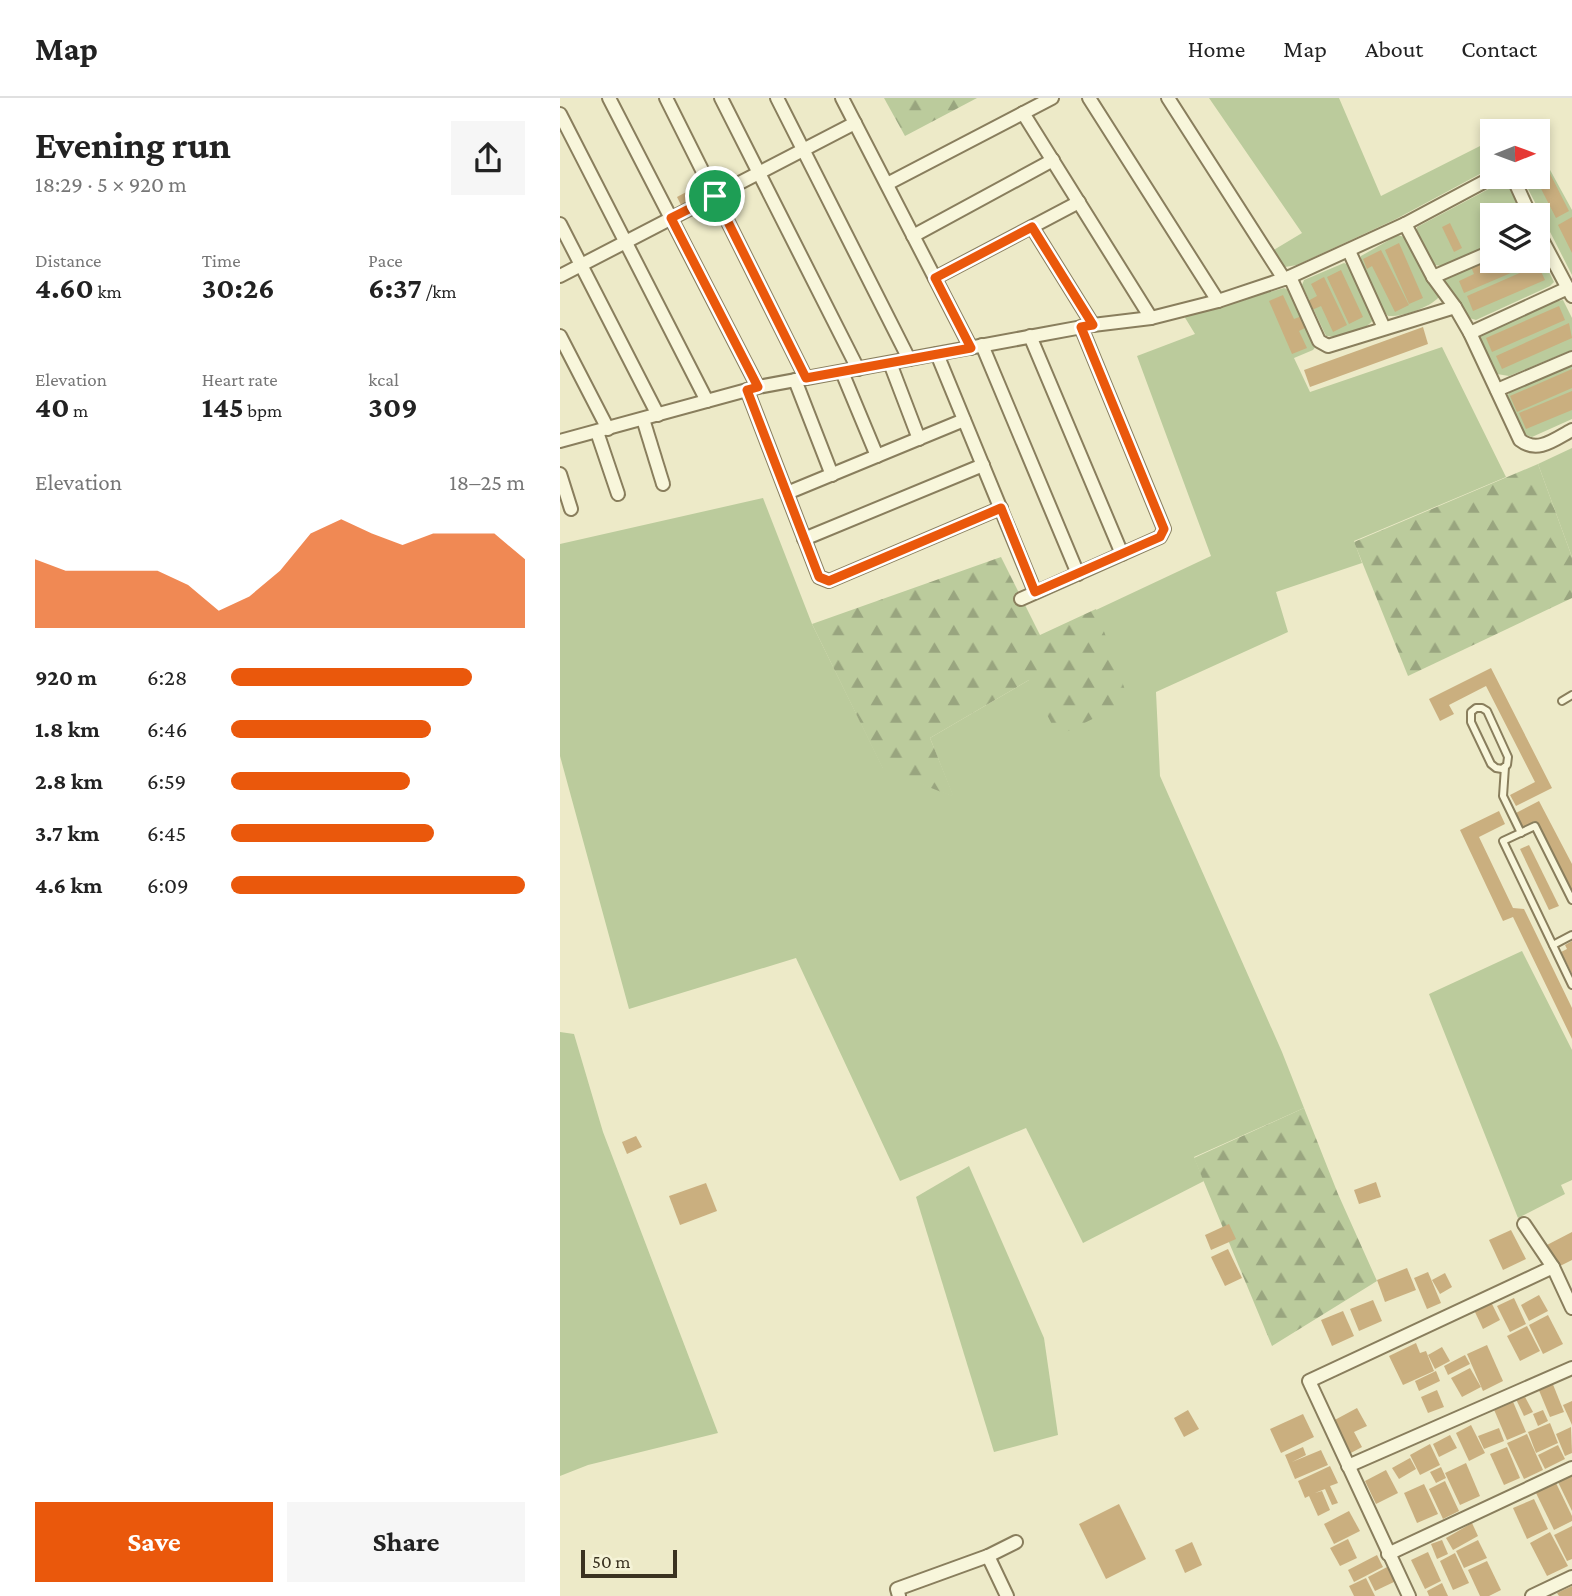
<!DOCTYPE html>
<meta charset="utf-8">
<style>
body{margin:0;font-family:"Crimson Pro",serif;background:#f6f6f6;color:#222;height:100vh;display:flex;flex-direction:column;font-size:26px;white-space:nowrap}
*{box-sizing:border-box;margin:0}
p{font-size:23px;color:#767676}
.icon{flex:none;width:38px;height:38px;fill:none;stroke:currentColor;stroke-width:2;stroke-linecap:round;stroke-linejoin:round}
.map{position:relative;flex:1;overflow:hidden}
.panel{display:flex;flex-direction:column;background:#fff;width:560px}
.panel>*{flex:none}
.needle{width:46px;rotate:89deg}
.tools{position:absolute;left:920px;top:21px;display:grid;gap:14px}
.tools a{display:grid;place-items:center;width:70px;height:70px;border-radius:0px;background:#fff;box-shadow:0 4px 10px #0003;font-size:35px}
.scale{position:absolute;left:21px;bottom:18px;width:96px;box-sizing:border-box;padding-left:7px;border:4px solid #3a3220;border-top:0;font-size:19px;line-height:24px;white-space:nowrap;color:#3a3220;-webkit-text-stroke:5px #f5f3d7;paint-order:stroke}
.pin{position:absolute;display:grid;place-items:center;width:60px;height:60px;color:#fff;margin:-30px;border:4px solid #fff;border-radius:50%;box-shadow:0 2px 7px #0007}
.round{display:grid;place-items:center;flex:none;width:74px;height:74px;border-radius:0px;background:#f6f6f6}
.summary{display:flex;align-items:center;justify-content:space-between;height:119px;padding:0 35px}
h1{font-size:38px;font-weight:700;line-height:52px}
.metrics{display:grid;grid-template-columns:repeat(3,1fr);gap:10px;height:119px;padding:7px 35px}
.metrics div{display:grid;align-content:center}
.metrics b{font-size:30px;font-weight:700}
.metrics small{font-size:19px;font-weight:400}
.metrics p{font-size:19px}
.chart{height:196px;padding:14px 35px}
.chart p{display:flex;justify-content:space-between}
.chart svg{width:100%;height:126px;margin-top:7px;fill:#ea580c;opacity:.7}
.button{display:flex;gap:14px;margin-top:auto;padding:14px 35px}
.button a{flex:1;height:80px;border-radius:0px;background:#ea580c;color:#fff;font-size:28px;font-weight:700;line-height:80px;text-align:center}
.button a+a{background:#f6f6f6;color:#222}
ul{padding:0 35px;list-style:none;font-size:23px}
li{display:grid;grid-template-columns:112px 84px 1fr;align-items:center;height:52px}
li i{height:18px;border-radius:9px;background:#ea580c}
header{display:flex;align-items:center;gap:42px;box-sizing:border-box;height:98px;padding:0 35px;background:#fff;border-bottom:2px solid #e0e0e0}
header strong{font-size:33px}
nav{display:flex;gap:38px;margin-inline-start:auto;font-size:24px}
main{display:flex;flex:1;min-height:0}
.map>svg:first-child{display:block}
</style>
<header>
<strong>Map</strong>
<nav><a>Home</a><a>Map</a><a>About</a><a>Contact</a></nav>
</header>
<main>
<section class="panel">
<div class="summary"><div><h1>Evening run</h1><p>18:29 · 5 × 920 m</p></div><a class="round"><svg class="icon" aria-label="share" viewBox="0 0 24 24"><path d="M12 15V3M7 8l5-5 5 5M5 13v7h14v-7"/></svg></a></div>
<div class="metrics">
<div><p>Distance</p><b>4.60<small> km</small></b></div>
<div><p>Time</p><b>30:26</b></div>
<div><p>Pace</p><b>6:37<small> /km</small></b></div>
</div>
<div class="metrics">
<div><p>Elevation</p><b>40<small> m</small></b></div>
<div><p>Heart rate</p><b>145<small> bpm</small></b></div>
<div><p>kcal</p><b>309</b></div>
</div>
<div class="chart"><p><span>Elevation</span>18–25 m</p>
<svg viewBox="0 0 160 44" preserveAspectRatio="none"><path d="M0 44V20L10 24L20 24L30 24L40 24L50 29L60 38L70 33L80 24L90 11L100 6L110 11L120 15L130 11L140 11L150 11L160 20V44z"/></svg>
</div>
<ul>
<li><b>920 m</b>6:28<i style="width:82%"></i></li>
<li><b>1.8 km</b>6:46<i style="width:68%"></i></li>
<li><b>2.8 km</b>6:59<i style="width:61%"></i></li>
<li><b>3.7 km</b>6:45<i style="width:69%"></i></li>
<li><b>4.6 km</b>6:09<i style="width:100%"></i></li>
</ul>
<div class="button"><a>Save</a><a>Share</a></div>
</section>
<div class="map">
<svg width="1012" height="1498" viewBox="0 0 1012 1498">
<defs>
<pattern id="forest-firs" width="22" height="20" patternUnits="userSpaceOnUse" patternTransform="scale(1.75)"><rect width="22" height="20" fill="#bbcb9c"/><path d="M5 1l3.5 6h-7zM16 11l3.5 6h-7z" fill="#99a57f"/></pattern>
</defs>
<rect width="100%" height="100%" fill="#edeac8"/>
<g fill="#bbcb9c">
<polygon points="649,0 779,0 821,98 924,46 933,69 836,121 737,167 725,169 712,153 742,135"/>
<polygon points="978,50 1012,112 1012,177 962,79 978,79"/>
<polygon points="940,85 950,89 964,117 933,117 933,145 881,168 875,167 857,136 857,129"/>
<path d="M838 137 844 139 850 146 879 199C869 210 842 219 828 218L823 212 800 164 801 158Z"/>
<polygon points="978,152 994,184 990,188 916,222 909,220 884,184 885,179 933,158 933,163 978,163"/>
<path d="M784 165 789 167 811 214 813 222C804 234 780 240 766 238L742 187 744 182Z"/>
<polygon points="724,190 729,192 756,248 753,252 734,260 750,294 882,249 946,379 794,443 802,465 716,494 728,534 596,594 600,678 722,954 744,1010 634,1059 644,1083 523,1145 466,1030 340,1083 236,860 69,911 0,658 0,446 203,400 252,526 323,670 393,698 370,640 469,582 536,512 651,458 577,258 635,236 624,218"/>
<polygon points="1003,202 1012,220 1012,252 949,278 937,276 920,243 922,235 993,204"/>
<polygon points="1012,265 1012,321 972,339 963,336 947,299 950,293"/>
<polygon points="1012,350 1012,459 978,366"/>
<polygon points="962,853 1012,952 1012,1082 1001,1087 1005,1096 958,1120 869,896"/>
<polygon points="0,934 14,936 43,1034 158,1335 28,1367 0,1378"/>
<polygon points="409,1068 484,1240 498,1337 434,1354 356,1099"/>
</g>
<g fill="url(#forest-firs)">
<polygon points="324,0 417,0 345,38"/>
<polygon points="978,366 1012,459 1012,500 848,578 794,444"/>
<polygon points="441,459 480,537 536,511 569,603 498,638 469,582 370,640 394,699 323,671 252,526"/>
<polygon points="744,1010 778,1096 817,1183 712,1248 634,1060"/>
</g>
<g fill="#caaf7f">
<polygon points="965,26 969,33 951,33"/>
<polygon points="978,52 1009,113 996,120 975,79 978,79"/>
<polygon points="130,92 137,106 124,113 117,99"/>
<polygon points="1012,119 1012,155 998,127"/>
<polygon points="890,125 902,150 894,154 882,129"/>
<polygon points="839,145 863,200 849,206 825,152"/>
<polygon points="821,152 849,207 835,214 812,168 807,171 803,161"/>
<polygon points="933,160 933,163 973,163 974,165 904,195 899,183 914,176 911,169"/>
<polygon points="978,167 985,182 913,213 907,198"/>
<polygon points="781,172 803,219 789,226 767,179"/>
<polygon points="764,179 787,227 773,234 761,208 752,212 748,203 757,198 751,186"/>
<polygon points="723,197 734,221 742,218 747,229 739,233 747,250 732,256 709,203"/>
<polygon points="999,208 1005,222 932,254 926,240"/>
<polygon points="1009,225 1012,240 942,271 936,258"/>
<polygon points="863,229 868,246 750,289 744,272"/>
<polygon points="1012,271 1012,290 957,314 950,298"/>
<polygon points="1012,293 1012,312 966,331 959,315"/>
<polygon points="931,570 992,690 956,708 950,697 975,684 926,588 889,607 894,616 880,623 869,601"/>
<polygon points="979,703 1012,766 1012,793 975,723 963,729 956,715"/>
<polygon points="939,713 945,726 919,739 953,810 964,811 1012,910 1012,941 953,819 943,823 900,732"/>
<polygon points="969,747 999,808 989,812 960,751"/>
<polygon points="1012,843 1012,876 1001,854 1007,851 1005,847"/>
<polygon points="76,1038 82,1049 67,1056 62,1044"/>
<polygon points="816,1084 821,1099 799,1106 794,1092"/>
<polygon points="146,1085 157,1113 120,1127 109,1098"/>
<polygon points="669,1126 676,1141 651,1152 645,1137"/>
<polygon points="951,1132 966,1161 943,1172 929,1142"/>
<polygon points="1012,1134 1012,1162 996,1170 985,1148"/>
<polygon points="668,1151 682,1180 665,1188 651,1159"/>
<polygon points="847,1170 856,1192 825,1204 817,1182"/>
<polygon points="868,1174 881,1205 867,1211 854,1180"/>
<polygon points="885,1175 892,1189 880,1196 872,1182"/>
<polygon points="979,1197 988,1213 969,1223 961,1207"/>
<polygon points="954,1200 966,1226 950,1234 937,1208"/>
<polygon points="813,1202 822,1223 799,1233 790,1211"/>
<polygon points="931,1204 940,1222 923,1231 914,1212"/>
<polygon points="783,1213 794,1238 772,1248 761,1222"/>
<polygon points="988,1217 1003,1246 983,1256 969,1227"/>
<polygon points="967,1228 980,1253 960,1263 947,1238"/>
<polygon points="856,1245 860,1255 866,1253 874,1273 843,1287 829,1258"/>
<polygon points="927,1247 943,1283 923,1293 907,1256"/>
<polygon points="882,1249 890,1263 875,1271 868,1257"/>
<polygon points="905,1257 910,1266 888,1277 884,1268"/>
<polygon points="910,1270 921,1289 902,1299 891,1280"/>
<polygon points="876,1273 880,1283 859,1293 855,1283"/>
<polygon points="992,1284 1004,1314 990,1319 978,1290"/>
<polygon points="877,1292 884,1309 868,1315 861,1299"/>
<polygon points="963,1295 973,1314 964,1318 955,1299"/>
<polygon points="951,1299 966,1334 947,1342 932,1307"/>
<polygon points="1012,1303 1012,1327 1003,1307"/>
<polygon points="797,1310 807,1328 794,1334 802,1349 789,1356 771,1324"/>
<polygon points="628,1312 639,1331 624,1339 614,1320"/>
<polygon points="983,1312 988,1323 978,1328 973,1316"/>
<polygon points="743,1316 754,1339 721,1355 710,1331"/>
<polygon points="990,1325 998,1345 976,1355 968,1334"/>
<polygon points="911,1327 925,1355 909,1363 896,1335"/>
<polygon points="1011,1329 1012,1355 1005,1358 996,1336"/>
<polygon points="939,1330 944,1343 924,1351 918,1338"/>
<polygon points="967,1336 983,1372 964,1381 947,1345"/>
<polygon points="890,1337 897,1350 879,1359 873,1346"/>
<polygon points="870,1346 880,1367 860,1377 850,1357"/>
<polygon points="998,1347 1005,1361 985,1371 978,1357"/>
<polygon points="743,1349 746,1357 732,1364 761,1352 768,1367 735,1381 725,1357"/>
<polygon points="947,1349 960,1380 944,1387 930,1356"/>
<polygon points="850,1360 856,1371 839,1381 832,1370"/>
<polygon points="906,1365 920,1398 900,1407 885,1375"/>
<polygon points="770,1368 778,1385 770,1388 778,1405 772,1407 765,1391 755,1395 762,1393 770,1412 758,1418 749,1398 745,1400 738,1383"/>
<polygon points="881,1369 886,1380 876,1385 870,1374"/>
<polygon points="826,1372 838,1395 816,1406 805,1383"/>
<polygon points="1012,1377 1012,1413 998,1384"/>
<polygon points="885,1383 899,1413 883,1421 869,1391"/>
<polygon points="996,1385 1012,1418 1012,1423 994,1432 976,1395"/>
<polygon points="864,1386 878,1416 857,1425 844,1395"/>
<polygon points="974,1401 988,1431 967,1441 953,1410"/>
<polygon points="559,1406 586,1461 546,1481 519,1426"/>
<polygon points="789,1413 800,1433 774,1446 764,1426"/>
<polygon points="912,1425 918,1438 893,1452 886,1440"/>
<polygon points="1012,1428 1012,1461 1007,1463 994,1437"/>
<polygon points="990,1434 1008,1468 987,1478 970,1445"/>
<polygon points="788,1441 797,1460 780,1468 770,1450"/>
<polygon points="882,1442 888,1456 877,1461 871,1446"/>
<polygon points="918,1442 927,1460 904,1470 896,1453"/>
<polygon points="632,1444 642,1467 625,1475 615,1452"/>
<polygon points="868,1454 881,1483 865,1491 851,1462"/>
<polygon points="895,1455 909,1485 893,1492 880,1463"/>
<polygon points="817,1457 823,1469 794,1484 788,1472"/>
<polygon points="927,1463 941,1492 929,1498 920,1498 908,1472"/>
<polygon points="829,1468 836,1483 815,1493 808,1479"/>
<polygon points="806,1480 815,1498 794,1498 789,1488"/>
<polygon points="882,1485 888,1498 869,1498 867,1493"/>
<polygon points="1012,1488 1012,1498 999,1498 997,1495"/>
</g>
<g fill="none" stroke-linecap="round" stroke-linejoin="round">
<g stroke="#897e5d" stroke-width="10">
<g id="service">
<polyline points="1002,603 1012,597"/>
<polygon points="916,610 922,610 927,613 948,659 947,667 942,671 936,670 931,666 911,624 911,614"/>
<polyline points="945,669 943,698 961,735"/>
<polyline points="1012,802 975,728 943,743 1012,887"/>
<polyline points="993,847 1012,837"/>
</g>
</g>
<g stroke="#897e5d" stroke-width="16">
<g id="minor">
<polyline points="49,0 198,289"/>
<polyline points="106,0 246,280"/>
<polyline points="161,0 298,271"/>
<polyline points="217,0 349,261"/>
<polyline points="282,0 411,250"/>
<polyline points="529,0 658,203"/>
<polyline points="463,15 591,220"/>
<polyline points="0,16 147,303"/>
<path d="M933 79 845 126 873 179 895 209 910 235 960 342C978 356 995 341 1012 332"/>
<polyline points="945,79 955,84 970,117"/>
<polyline points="327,86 492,0"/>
<polyline points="0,126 98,317"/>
<polyline points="472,129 533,227"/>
<polyline points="978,134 1012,198"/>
<polyline points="353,138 493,62"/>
<polyline points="789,153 824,230"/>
<polyline points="0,178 295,25"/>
<polyline points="730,179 759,243 768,248 895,209"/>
<polyline points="873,179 933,153"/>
<polyline points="375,180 519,104"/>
<polyline points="725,181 845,126"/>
<polyline points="910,235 1008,190"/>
<polyline points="0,238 48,331"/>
<polyline points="470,238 562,456"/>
<polyline points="422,247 518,476"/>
<polyline points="377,256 475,494"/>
<polyline points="330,265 359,341"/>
<polyline points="282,274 317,358"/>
<polyline points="235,282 272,377"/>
<polyline points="187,292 259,479 269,483 441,410"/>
<polyline points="937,292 1012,260"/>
<polyline points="83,321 103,386"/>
<polyline points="37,334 58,396"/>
<polyline points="0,343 198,289 533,227 591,220 658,203 724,181 608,0"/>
<polyline points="0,376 11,411"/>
<polyline points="227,395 404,322"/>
<polyline points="244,441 423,367"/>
<polyline points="461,501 600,439 604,431 521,229"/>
<polyline points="964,1126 993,1169 1012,1210"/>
<polyline points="788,1368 1012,1270"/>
<polyline points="828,1456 1012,1370"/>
<polyline points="428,1458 447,1498"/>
<polyline points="339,1498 337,1491 428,1458 456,1444"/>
<polyline points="849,1498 749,1283 993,1169"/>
<polyline points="972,1498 1012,1479"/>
</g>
</g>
<use href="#service" stroke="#f8f6db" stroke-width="6"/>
<use href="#minor" stroke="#f8f6db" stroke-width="12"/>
</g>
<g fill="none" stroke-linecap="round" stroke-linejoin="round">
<g stroke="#fff" stroke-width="14">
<polygon id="route" points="155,98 246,280 411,250 375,180 472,129 533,227 521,229 604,431 600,439 475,494 441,410 269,483 259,479 187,292 198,289 111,120"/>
</g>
<use href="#route" stroke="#ea580c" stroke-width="9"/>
</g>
</svg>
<div class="tools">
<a><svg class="needle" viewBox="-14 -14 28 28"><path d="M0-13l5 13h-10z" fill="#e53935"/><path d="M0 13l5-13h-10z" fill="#767676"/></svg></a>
<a><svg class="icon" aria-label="layers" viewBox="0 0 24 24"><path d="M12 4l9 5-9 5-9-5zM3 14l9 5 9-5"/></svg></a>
</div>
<div class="scale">50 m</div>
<div class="pin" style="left:155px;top:98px;background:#1e9e55"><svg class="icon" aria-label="arrive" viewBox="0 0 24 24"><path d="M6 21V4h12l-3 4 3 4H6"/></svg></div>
</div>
</main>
